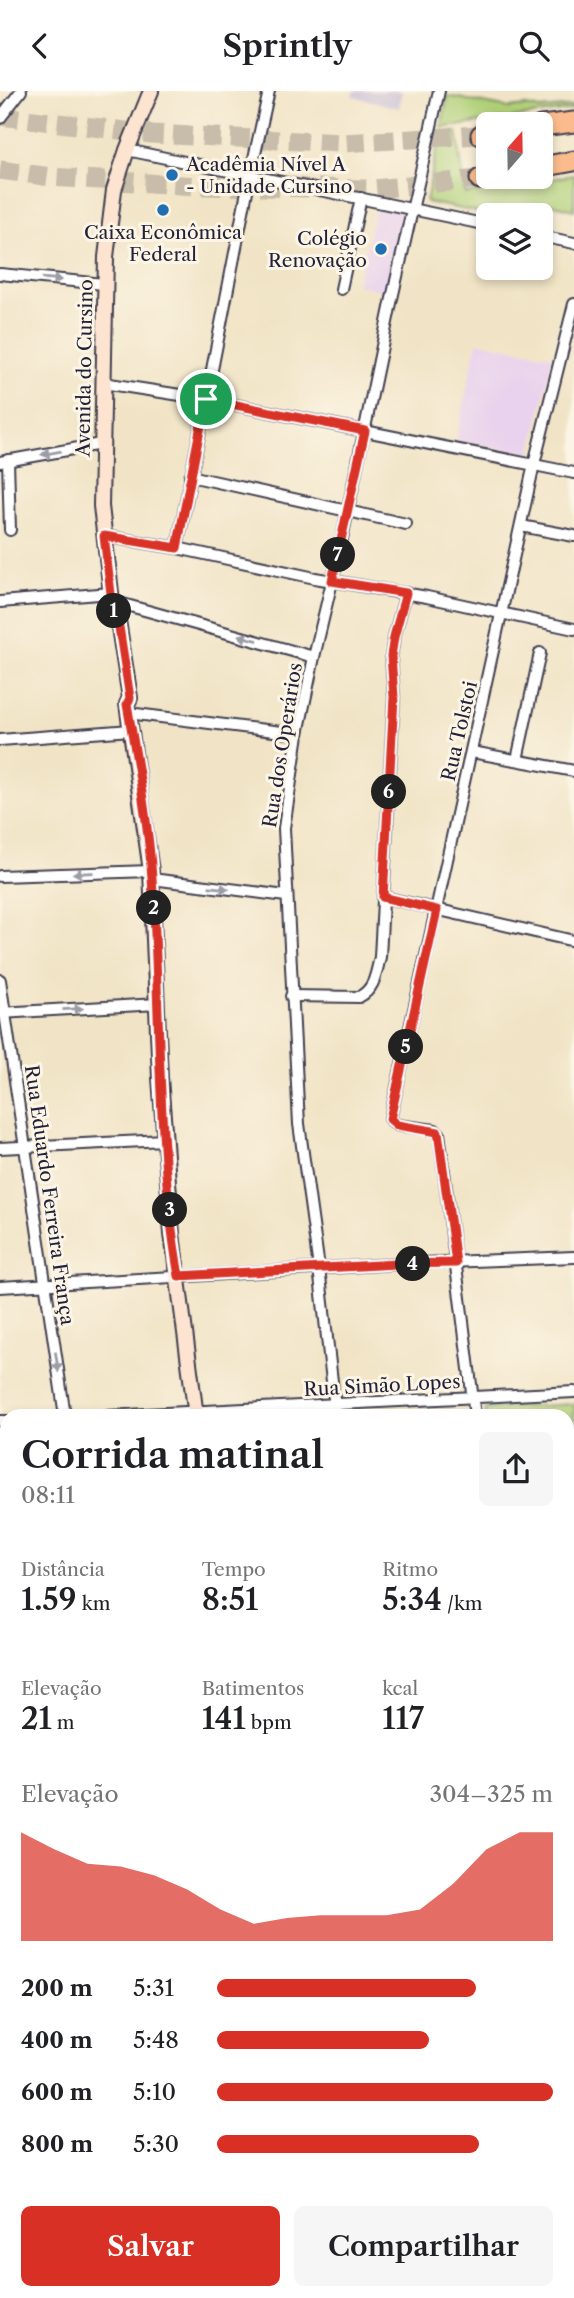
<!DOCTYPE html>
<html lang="pt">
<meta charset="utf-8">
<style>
body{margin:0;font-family:"Libre Caslon Text",serif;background:#f6f6f6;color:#202124;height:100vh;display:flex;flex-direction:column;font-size:26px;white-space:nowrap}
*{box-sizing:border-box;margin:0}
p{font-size:23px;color:#757577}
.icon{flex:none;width:38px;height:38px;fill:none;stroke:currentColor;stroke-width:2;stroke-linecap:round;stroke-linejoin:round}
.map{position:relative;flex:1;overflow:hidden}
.side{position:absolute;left:0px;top:1318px;width:574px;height:891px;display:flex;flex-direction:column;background:#fff;border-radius:21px 21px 0 0;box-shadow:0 4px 10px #0003}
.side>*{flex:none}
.needle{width:46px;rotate:20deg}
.controls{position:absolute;left:476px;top:21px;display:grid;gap:14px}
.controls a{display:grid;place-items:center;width:77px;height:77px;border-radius:10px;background:#fff;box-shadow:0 4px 10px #0003;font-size:35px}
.pin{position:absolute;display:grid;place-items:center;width:60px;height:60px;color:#fff;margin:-30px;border:4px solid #fff;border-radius:50%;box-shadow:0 2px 7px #0007}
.km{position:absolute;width:35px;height:35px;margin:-18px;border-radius:50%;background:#222;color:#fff;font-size:19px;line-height:35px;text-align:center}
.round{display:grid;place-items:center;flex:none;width:74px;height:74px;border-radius:10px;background:#f6f6f6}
.head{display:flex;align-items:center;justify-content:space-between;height:119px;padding:0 21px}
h1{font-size:38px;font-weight:600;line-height:52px}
.figures{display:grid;grid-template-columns:repeat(3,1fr);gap:10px;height:119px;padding:7px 21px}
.figures div{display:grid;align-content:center}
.figures b{font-size:30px;font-weight:600}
.figures small{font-size:19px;font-weight:400}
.figures p{font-size:19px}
.chart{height:196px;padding:14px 21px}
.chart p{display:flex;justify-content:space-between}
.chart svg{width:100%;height:126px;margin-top:7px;fill:#d93025;opacity:.7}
.cta{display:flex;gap:14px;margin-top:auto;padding:14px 21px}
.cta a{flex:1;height:80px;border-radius:10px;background:#d93025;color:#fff;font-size:28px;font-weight:600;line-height:80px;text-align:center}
.cta a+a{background:#f6f6f6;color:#202124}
ul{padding:0 21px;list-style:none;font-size:23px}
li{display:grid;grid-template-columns:112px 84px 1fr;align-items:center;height:52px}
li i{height:18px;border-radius:9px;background:#d93025}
header{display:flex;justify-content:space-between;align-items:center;height:91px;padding:0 21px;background:#fff;font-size:32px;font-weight:600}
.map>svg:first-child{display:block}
</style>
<header><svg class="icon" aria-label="back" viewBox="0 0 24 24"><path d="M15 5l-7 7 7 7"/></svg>Sprintly<svg class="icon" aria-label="search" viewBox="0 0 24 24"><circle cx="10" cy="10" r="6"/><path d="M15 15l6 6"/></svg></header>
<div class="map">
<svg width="574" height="2207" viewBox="0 0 574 2207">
<rect width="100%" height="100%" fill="#fcf5e5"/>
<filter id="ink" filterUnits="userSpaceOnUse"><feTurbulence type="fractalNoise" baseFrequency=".0143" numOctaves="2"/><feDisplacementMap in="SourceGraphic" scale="14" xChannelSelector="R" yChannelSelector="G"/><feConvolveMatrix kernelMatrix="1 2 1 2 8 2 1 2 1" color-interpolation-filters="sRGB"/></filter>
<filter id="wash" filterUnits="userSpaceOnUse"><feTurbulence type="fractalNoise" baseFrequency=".00686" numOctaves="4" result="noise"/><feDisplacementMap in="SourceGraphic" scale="28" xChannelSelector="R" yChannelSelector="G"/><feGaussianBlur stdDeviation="1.57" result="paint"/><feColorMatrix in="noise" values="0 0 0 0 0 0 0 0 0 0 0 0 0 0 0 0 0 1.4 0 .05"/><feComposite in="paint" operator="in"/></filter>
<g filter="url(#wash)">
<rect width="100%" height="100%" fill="#f1e4c6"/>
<g fill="#e9d2ed">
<polygon points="376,115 404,122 385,200 357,194"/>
<polygon points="477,251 553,265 531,363 456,350"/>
</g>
<polygon fill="#c9bfd7" points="354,0 402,0 399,17 352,5"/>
<g fill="#afcf76" stroke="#687858" stroke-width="2">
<polygon points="448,5 509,17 526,15 540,18 574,15 574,18 441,37"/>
<polygon points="457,41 465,103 574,84 574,119 551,113 546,136 541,135 541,124 491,124 426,111 440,43"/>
<polygon points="574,1313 574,1350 567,1350 567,1325 486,1325 485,1318"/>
</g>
<polygon fill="#8bb267" stroke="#566a51" stroke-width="2" points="0,1706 7,1714 7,2202 288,2202 286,2207 0,2207"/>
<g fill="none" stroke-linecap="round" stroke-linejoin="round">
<polyline stroke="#43b3b9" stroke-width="2.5" points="0,2048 7,2049"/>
</g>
</g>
<g filter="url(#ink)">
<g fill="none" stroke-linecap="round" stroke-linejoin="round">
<g stroke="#c8bdaa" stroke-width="19" stroke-dasharray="19 10" stroke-linecap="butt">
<polyline points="0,25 152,43 342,52 481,44"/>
<polyline points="0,79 51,86 198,95 373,98 480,88"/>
</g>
<g stroke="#413f50" stroke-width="14">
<g id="street">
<polyline points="0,27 21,0"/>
<polyline points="127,59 488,134"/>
<polyline points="541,145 574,152"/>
<polyline points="0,183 104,193"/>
<polyline points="341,198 361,107"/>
<polyline points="103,292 206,308 574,382"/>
<polyline points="8,369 10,439"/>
<polyline points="0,371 101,353"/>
<polyline points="190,385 406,433"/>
<polyline points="521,435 574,445"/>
<polyline points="104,445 177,457 315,487 427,506 574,538"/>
<polyline points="177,457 250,85 269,0"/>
<polyline points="112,510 314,566"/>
<polyline points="0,511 111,502"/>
<polyline points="128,622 298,643"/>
<polyline points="0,649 131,639"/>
<polyline points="472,661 574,680"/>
<polyline points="517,669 540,562"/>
<polyline points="0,785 151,780"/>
<polyline points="152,788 286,805"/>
<polyline points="383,806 574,850"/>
<polyline points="0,889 65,1325"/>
<path d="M291 905 359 906C375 898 376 882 380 866L394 606 391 566 394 546 406 502"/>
<polyline points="0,922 158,913"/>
<polyline points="0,1057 165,1049"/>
<polyline points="0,1196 397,1173 574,1166"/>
<polyline points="107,1325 574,1301"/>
<polyline points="336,1325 319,1177 299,1033 284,737 298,643 314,566 340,457 391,212 439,0"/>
<polyline points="475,1325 439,1042 435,1039 397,1034 390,1028 534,373 574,213"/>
<polyline points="0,1330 7,1330"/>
<polyline points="567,1364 574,1364"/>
<polyline points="567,1438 574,1437"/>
<polyline points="0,1466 7,1466"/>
<polyline points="567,1573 574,1572"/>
<polyline points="0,1602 7,1601"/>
<polyline points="567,1699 574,1699"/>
<polyline points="567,1834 574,1834"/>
<polyline points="567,1965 574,1964"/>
<polyline points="567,2077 574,2117"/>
<polyline points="546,2202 546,2207"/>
<polyline points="444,2207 444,2202"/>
</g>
</g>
<g stroke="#413f50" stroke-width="18">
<g id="secondary">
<polyline points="113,519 117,523 130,607 127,613 151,780 160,987 172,1143 196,1325"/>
<polyline points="110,525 113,519 101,415 106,166 114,99 127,59 151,0"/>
<polyline points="296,2207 300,2202"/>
</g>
</g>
<g stroke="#413f50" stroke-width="23">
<g id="highway">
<polyline points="541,35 574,31"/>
<polyline points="481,44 488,43"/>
<polyline points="541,76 574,70"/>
<polyline points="480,88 491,86"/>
</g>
</g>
<use href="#street" stroke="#fff" stroke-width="10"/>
<use href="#secondary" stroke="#fde4d1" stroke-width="14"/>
<use href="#highway" stroke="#fbbb8c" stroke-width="19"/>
</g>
<defs><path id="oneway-solid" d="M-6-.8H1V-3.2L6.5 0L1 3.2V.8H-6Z" transform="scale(1.75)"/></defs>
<g fill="#9c9ca7">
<use href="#oneway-solid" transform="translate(52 188) rotate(5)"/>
<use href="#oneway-solid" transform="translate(51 362) rotate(170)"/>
<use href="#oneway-solid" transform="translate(248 547) rotate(-165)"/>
<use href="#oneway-solid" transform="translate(83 782) rotate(178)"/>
<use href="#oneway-solid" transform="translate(219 797) rotate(7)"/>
<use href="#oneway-solid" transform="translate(73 918) rotate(-3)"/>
<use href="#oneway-solid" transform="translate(57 1271) rotate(81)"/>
</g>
</g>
<g fill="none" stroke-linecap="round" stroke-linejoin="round" filter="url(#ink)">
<g stroke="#fff" stroke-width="14">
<path id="route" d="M206 308 365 340 332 490 406 502 394 546 391 565 394 606 383 806 437 819 390 1028 397 1034 438 1041 456 1172 397 1173 179 1185C156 1054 161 920 152 787 148 729 137 671 127 613L130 607 117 523 113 519 104 445 177 457Z"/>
</g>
<use href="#route" stroke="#d93025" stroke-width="9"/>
</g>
<g fill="#1f6fb2" stroke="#fcf5e5" stroke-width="2.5">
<circle cx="172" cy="84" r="7"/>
<circle cx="163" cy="119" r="7"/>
<circle cx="381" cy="158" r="7"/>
</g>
<g text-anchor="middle" stroke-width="6" stroke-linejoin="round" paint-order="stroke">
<g font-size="19" fill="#22223b" stroke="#fcf5e5" text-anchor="start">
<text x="186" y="80">Acadêmia Nível A<tspan x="186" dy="22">- Unidade Cursino</tspan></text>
<text x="163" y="148" text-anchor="middle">Caixa Econômica<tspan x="163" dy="22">Federal</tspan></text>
<text x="367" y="154" text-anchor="end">Colégio<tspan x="367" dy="22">Renovação</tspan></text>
</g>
<g font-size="19" fill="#22223b" stroke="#fcf5e5">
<text transform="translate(84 277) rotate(-89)" y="7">Avenida do Cursino</text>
<text transform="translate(459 640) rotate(-77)" y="7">Rua Tolstoi</text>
<text transform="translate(282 654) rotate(-81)" y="7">Rua dos Operários</text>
<text transform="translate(50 1104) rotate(82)" y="7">Rua Eduardo Ferreira França</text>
<text transform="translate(382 1294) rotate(-3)" y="7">Rua Simão Lopes</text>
</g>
</g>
</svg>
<div class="controls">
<a><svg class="needle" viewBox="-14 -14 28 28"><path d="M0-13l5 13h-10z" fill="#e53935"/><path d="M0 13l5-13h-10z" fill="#757577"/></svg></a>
<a><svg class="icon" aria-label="layers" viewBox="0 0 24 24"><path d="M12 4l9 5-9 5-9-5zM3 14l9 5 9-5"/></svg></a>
</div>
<div class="pin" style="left:206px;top:308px;background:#1e9e55"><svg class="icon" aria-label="arrive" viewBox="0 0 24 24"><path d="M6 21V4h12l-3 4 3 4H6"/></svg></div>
<b class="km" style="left:114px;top:520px">1</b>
<b class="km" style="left:154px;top:817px">2</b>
<b class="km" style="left:170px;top:1119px">3</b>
<b class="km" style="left:413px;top:1173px">4</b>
<b class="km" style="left:406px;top:956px">5</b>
<b class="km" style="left:389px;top:701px">6</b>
<b class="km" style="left:338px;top:464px">7</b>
<section class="side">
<div class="head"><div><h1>Corrida matinal</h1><p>08:11</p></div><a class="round"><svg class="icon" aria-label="share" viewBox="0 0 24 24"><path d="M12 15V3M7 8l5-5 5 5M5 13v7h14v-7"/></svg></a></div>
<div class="figures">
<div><p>Distância</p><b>1.59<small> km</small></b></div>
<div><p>Tempo</p><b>8:51</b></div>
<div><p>Ritmo</p><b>5:34<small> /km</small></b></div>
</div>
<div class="figures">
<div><p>Elevação</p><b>21<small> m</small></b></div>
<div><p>Batimentos</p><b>141<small> bpm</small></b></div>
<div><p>kcal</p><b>117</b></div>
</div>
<div class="chart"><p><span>Elevação</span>304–325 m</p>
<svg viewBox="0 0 160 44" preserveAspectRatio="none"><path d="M0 44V6L10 12L20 17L30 18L40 21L50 26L60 33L70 38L80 36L90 35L100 35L110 35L120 33L130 24L140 12L150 6L160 6V44z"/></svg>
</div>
<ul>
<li><b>200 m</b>5:31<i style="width:77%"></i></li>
<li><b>400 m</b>5:48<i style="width:63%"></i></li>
<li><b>600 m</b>5:10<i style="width:100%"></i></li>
<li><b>800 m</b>5:30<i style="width:78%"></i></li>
</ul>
<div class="cta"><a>Salvar</a><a>Compartilhar</a></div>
</section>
</div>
